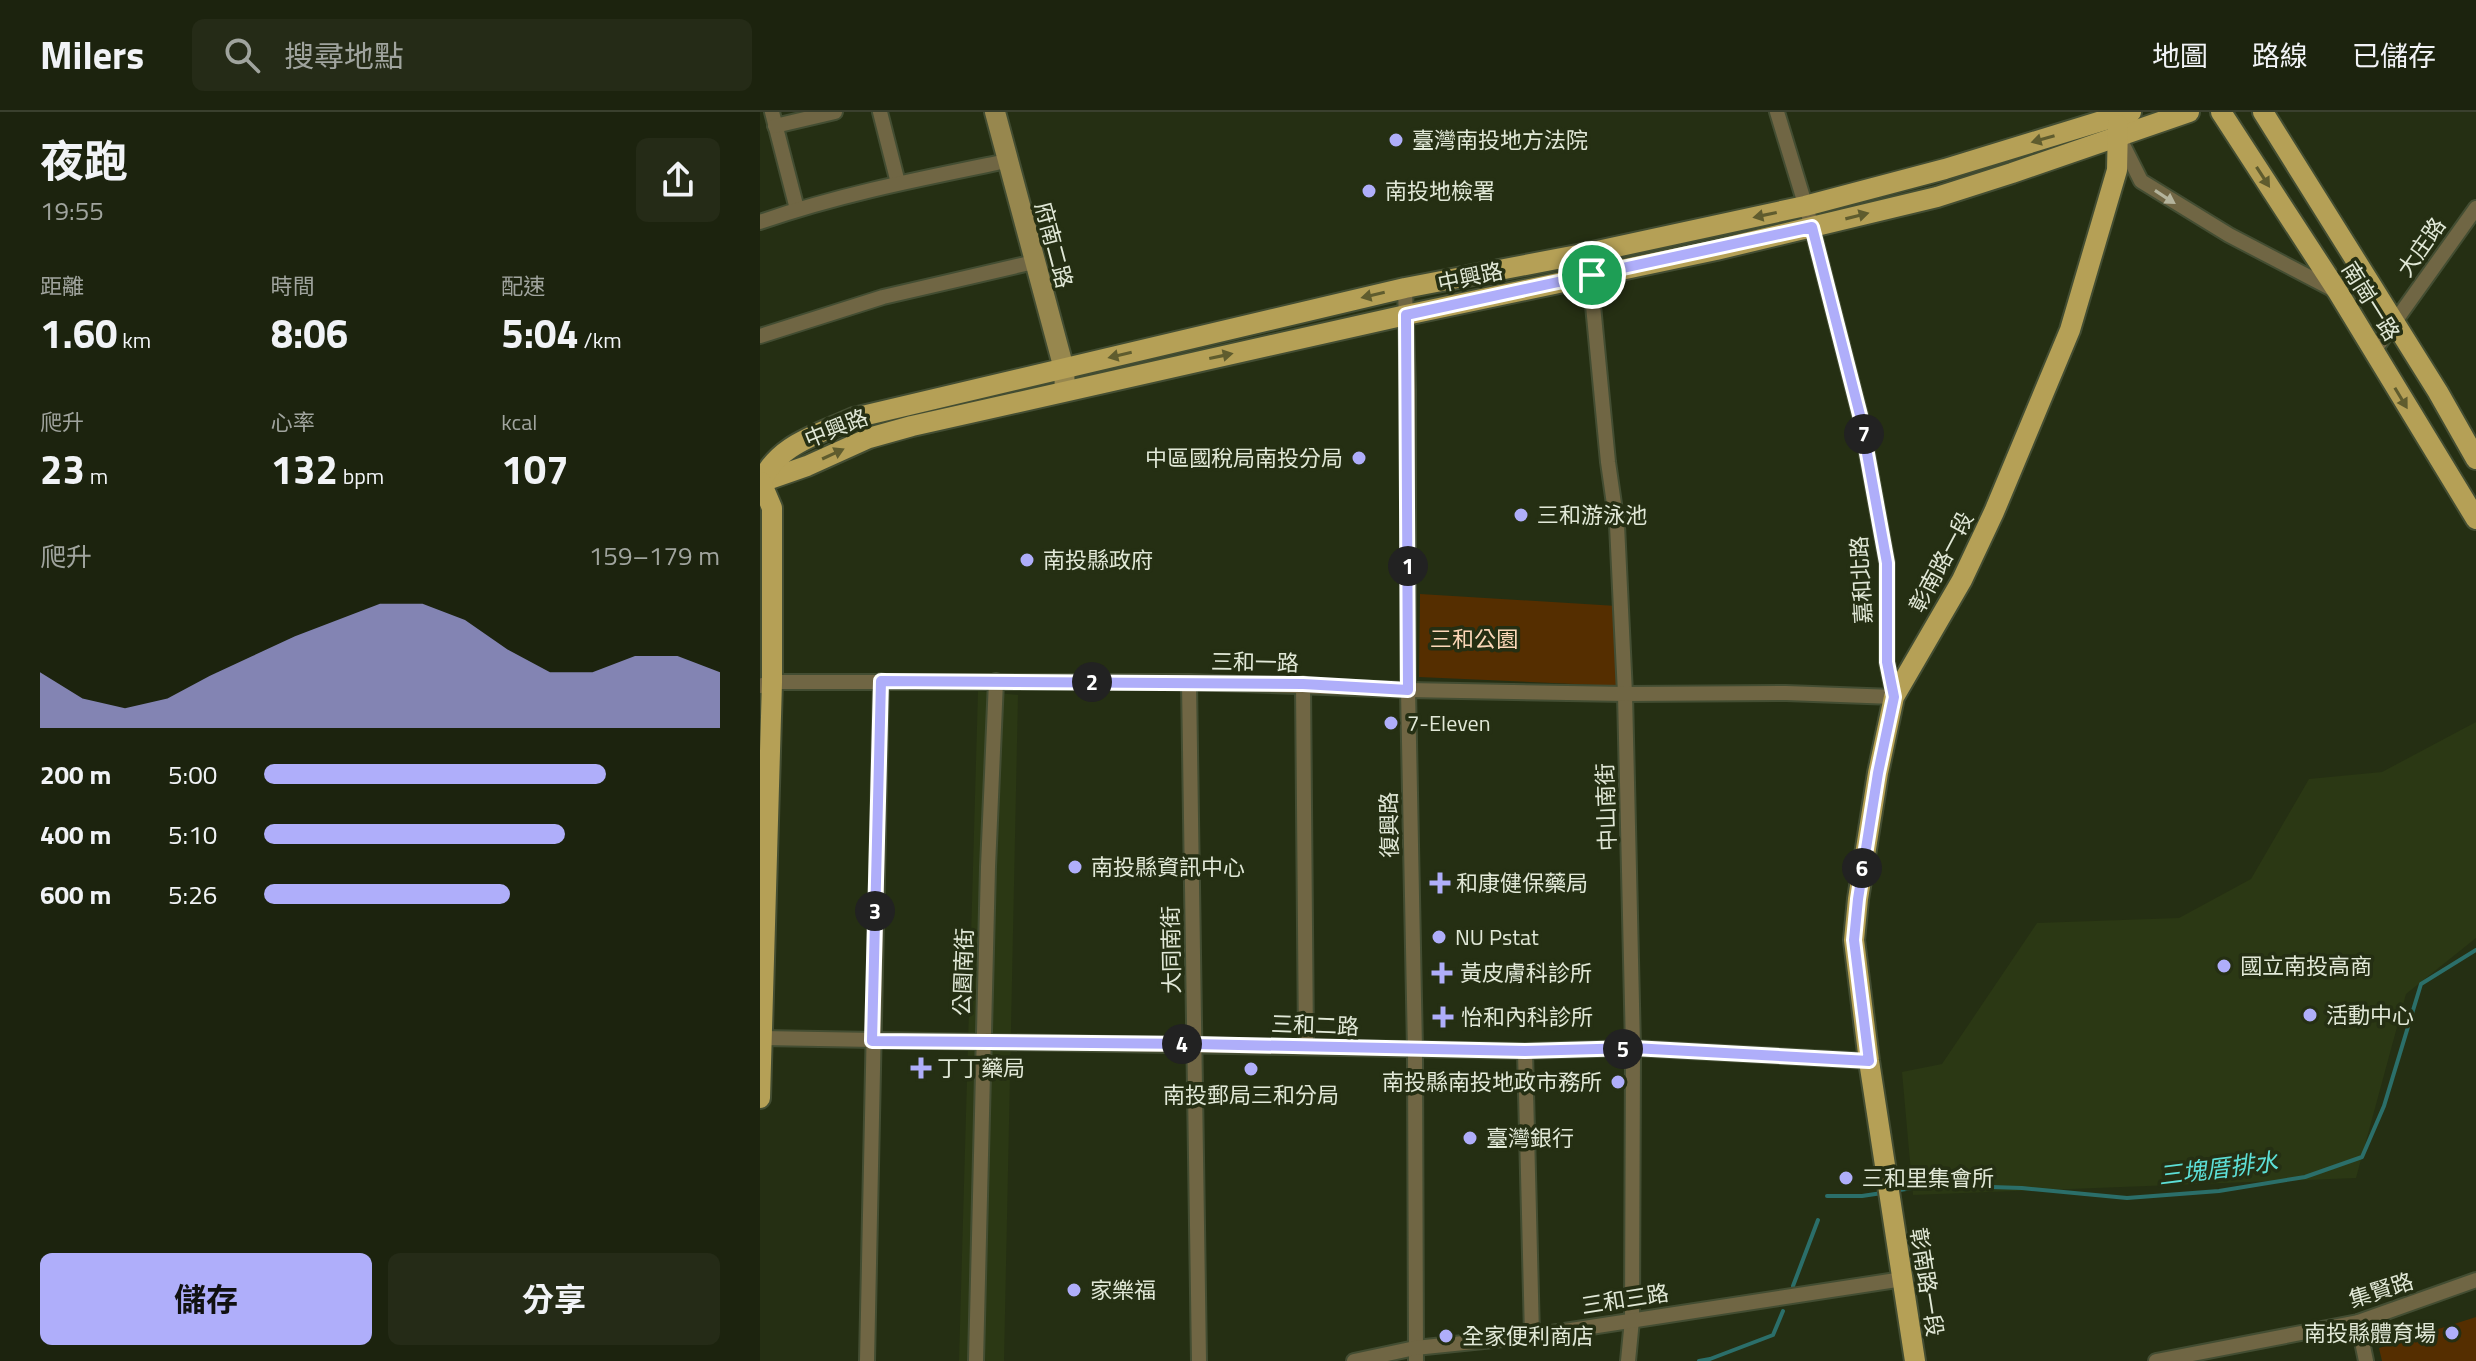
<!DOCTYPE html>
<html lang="zh-TW">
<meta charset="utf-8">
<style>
body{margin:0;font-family:"Titillium Web","Noto Sans TC",sans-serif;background:#252b17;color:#f1f3f6;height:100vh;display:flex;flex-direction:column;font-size:30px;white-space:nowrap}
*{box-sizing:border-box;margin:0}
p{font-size:26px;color:#a0a49e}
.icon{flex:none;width:44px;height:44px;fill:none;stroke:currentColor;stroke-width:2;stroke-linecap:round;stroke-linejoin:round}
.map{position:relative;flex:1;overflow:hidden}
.drawer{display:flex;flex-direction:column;background:#1c230e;width:760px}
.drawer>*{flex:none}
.pin{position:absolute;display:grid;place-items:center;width:68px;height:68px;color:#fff;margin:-34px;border:4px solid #fff;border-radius:50%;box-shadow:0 2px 8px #0007}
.km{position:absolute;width:40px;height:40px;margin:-20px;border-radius:50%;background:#222;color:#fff;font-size:22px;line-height:40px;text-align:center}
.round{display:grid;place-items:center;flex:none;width:84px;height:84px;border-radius:12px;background:#252b17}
.head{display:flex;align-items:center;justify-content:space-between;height:136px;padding:0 40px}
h1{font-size:44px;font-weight:700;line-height:60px}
.figures{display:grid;grid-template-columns:repeat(3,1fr);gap:12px;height:136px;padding:8px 40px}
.figures div{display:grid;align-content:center}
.figures b{font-size:40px;font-weight:700}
.figures small{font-size:22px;font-weight:400}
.figures p{font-size:22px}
.chart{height:224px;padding:16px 40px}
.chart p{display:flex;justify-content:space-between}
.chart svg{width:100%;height:144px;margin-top:8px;fill:#afaefa;opacity:.7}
.action{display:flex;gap:16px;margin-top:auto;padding:16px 40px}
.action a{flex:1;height:92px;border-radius:12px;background:#afaefa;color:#111;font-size:32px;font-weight:700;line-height:92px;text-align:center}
.action a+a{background:#252b17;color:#f1f3f6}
ul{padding:0 40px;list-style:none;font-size:26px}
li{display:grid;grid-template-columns:128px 96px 1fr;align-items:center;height:60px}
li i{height:20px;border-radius:10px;background:#afaefa}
header{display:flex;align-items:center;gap:48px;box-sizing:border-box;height:112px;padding:0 40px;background:#1c230e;border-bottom:2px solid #3a402e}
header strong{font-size:38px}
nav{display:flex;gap:44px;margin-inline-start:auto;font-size:28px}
.search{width:560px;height:72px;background:#252b17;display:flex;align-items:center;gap:20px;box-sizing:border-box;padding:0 28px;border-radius:12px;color:#a0a49e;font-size:30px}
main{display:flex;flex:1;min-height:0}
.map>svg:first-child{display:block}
</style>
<header>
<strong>Milers</strong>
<div class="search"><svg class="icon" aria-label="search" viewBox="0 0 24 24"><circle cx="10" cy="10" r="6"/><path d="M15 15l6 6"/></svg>搜尋地點</div>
<nav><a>地圖</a><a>路線</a><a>已儲存</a></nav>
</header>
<main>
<section class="drawer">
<div class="head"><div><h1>夜跑</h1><p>19:55</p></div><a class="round"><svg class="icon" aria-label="share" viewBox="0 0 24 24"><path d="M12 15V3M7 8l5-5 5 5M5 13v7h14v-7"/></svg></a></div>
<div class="figures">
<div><p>距離</p><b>1.60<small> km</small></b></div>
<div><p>時間</p><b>8:06</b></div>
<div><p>配速</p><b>5:04<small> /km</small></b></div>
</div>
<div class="figures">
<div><p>爬升</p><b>23<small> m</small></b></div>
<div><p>心率</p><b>132<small> bpm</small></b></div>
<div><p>kcal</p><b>107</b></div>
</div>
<div class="chart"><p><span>爬升</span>159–179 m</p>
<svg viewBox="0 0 160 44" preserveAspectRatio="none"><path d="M0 44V27L10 35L20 38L30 35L40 28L50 22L60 16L70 11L80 6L90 6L100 11L110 20L120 27L130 27L140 22L150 22L160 27V44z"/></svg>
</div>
<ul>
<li><b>200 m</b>5:00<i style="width:75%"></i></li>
<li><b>400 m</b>5:10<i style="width:66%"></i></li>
<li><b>600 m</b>5:26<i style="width:54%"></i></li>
</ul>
<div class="action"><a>儲存</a><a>分享</a></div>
</section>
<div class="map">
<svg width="1716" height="1249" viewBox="0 0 1716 1249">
<rect width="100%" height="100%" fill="#252f13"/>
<g fill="#2b3814">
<polygon points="218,579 258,583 244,1249 199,1249"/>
<polygon points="1716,610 1716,826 1646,882 1596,1066 1153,1083 1142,960 1182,952 1277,811 1419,806 1491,767 1549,667 1622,660"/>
</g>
<g fill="#552e00">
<polygon points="660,482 857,494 859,574 659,565"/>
<polygon points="1716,1205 1716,1249 1622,1249 1619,1236"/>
</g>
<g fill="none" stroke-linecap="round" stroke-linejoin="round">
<g stroke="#2b6f6a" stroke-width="4">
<polyline points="1134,1079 1170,1073 1262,1076 1367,1086 1459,1079 1545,1065 1602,1045 1624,994 1661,872 1716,838"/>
<polyline points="1067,1084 1102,1084 1122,1081"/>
<polyline points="1033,1174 1058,1108"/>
<polyline points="939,1249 950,1247 1013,1223 1023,1199"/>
</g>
<g stroke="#434d32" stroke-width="18">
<g id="street">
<polyline points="12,0 37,97"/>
<polyline points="120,0 138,71"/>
<polyline points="15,14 75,0"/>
<polyline points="1359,25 1381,69 1469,123 1578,180"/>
<path d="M0 110C80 82 164 66 247 49"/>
<polyline points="828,141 848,350 857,413 865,582 873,936 872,1208 868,1249"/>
<polyline points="645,176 648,278 648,578 655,938 656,1249"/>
<polyline points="0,224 123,185 274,150"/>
<polyline points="1614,239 1716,96"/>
<polyline points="429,570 439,1249"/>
<polyline points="543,572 546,935"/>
<polyline points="0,574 12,570 429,570 648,578 865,582 1026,581 1134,585 1127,550 1127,451 1100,303 1052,115 1017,0"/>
<polyline points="0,926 765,939 873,936 1109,949"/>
<polyline points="765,939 772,1224"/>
<polyline points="1598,1210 1606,1249"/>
<polyline points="107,1249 121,569"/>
<polyline points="216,1249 228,755 236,569"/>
<polyline points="594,1249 655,1236 772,1224 1143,1167"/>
<polyline points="1396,1249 1598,1210 1716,1168"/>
</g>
</g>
<g stroke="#434d32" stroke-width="24">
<polyline id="secondary" points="235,0 304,257 305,279"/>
</g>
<g stroke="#434d32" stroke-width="24">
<g id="primary">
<polyline points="1461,0 1578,180 1716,407"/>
<polyline points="1503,0 1678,280 1716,347"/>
<polyline points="1,370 47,354 109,326 152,314 646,203 956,138 1177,85 1252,61 1429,0"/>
<path d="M0 374C14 333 59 322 94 306L645 176 828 141 1045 94 1185 57 1371 0"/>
<polyline points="0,986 12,570 12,396 1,370"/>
<polyline points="1155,1249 1109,949 1094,828 1098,787 1118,661 1134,585 1202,468 1234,400 1310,218 1357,58 1358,13"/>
</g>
</g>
<use href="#street" stroke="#706644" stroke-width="14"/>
<use href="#secondary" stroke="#97874e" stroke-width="20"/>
<use href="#primary" stroke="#b5a056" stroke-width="20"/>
</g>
<defs><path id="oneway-solid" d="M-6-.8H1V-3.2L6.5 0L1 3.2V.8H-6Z" transform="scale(2)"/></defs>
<g fill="#5f5c2e">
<use href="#oneway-solid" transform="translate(1283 27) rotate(164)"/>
<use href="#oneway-solid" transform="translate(1503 65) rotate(57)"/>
<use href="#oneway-solid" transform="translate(1005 103) rotate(168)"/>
<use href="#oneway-solid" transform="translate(1097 104) rotate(-14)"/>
<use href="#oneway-solid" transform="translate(613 183) rotate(167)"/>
<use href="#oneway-solid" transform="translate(360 243) rotate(167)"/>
<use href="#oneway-solid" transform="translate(461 244) rotate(-12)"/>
<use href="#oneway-solid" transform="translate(1641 286) rotate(59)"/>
<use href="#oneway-solid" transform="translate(73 342) rotate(-25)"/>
</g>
<use fill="#b4b49c" href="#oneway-solid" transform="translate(1405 85) rotate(33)"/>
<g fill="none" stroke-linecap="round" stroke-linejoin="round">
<g stroke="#fff" stroke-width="16">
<polygon id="route" points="1052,115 1100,303 1127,451 1127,550 1134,585 1118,661 1098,787 1094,828 1109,949 873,936 765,939 434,932 112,929 121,569 543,572 648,578 646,203"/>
</g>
<use href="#route" stroke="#afaefa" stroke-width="10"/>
</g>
<g fill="#afaefa" stroke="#252f13" stroke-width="3">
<circle cx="636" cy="28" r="8"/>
<circle cx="609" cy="79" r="8"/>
<circle cx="599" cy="346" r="8"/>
<circle cx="761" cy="403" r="8"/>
<circle cx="267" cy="448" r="8"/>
<circle cx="631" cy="611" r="8"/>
<circle cx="315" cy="755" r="8"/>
<path d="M676 759h8v8h8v8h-8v8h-8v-8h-8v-8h8z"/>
<circle cx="679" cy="825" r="8"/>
<circle cx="1464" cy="854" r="8"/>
<path d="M678 849h8v8h8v8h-8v8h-8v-8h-8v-8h8z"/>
<circle cx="1550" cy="903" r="8"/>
<path d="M679 893h8v8h8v8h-8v8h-8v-8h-8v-8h8z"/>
<path d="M157 944h8v8h8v8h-8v8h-8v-8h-8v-8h8z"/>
<circle cx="491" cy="957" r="8"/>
<circle cx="858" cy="970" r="8"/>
<circle cx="710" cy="1026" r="8"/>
<circle cx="1086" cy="1066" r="8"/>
<circle cx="314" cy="1178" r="8"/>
<circle cx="1692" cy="1221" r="8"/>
<circle cx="686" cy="1224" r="8"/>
</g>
<g text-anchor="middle" stroke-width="7" stroke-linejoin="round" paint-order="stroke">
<g font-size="22" fill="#e1e8d7" stroke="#252f13" text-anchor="start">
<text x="652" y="36">臺灣南投地方法院</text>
<text x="625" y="87">南投地檢署</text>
<text x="583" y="354" text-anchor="end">中區國稅局南投分局</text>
<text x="777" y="411">三和游泳池</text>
<text x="283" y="456">南投縣政府</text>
<text x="647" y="619">7-Eleven</text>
<text x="331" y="763">南投縣資訊中心</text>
<text x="696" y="779">和康健保藥局</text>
<text x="695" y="833">NU Pstat</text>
<text x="1480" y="862">國立南投高商</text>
<text x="700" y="869">黃皮膚科診所</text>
<text x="1566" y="911">活動中心</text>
<text x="701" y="913">怡和內科診所</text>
<text x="177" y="964">丁丁藥局</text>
<text x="842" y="978" text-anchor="end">南投縣南投地政市務所</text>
<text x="491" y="991" text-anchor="middle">南投郵局三和分局</text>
<text x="726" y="1034">臺灣銀行</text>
<text x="1102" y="1074">三和里集會所</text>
<text x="330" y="1186">家樂福</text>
<text x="1676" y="1229" text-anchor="end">南投縣體育場</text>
<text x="702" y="1232">全家便利商店</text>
</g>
<g font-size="22" fill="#e1e8d7" stroke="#252f13">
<text transform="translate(294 133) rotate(75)" y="8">府南二路</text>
<text transform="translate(1661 135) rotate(-55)" y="8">大庄路</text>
<text transform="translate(710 165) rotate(-12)" y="8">中興路</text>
<text transform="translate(1611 189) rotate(58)" y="8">南崗一路</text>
<text transform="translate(76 316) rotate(-22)" y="8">中興路</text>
<text transform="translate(1181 450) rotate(-62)" y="8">彰南路一段</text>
<text transform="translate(1101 468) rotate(-93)" y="8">嘉和北路</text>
<text transform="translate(495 550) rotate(1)" y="8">三和一路</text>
<text transform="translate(846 695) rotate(-92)" y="8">中山南街</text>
<text transform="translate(629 713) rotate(-91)" y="8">復興路</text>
<text transform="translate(411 838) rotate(-91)" y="8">大同南街</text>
<text transform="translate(203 860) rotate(-88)" y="8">公園南街</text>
<text transform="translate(555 913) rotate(2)" y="8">三和二路</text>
<text transform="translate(1167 1170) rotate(81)" y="8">彰南路一段</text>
<text transform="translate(1621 1178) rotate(-18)" y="8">集賢路</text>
<text transform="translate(865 1187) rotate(-9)" y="8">三和三路</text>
</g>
<g font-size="22" fill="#fdd8b9" stroke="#252f13">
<text x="714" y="535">三和公園</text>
</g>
<g font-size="24" font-style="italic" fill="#5de0d8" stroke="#252f13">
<text transform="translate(1458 1057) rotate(-7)" y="8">三塊厝排水</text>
</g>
</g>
</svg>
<div class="pin" style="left:832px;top:163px;background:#1e9e55"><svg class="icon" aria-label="arrive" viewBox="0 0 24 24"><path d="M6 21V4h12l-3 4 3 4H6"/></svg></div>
<b class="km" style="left:648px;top:454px">1</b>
<b class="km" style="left:332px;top:570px">2</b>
<b class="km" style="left:115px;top:799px">3</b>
<b class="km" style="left:422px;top:932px">4</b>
<b class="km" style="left:863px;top:937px">5</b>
<b class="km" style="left:1102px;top:756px">6</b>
<b class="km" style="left:1104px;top:322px">7</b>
</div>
</main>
